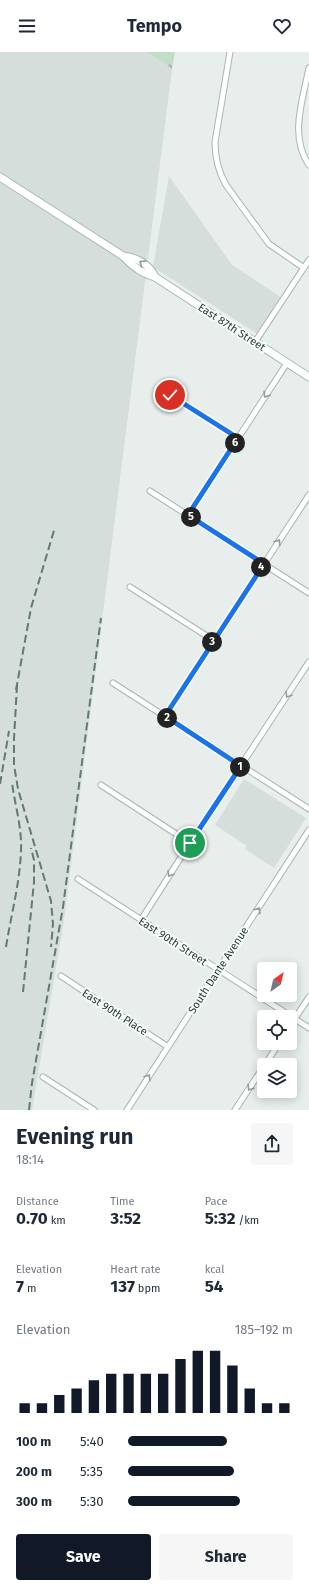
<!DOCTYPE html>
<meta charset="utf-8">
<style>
body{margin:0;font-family:"Fira Sans",sans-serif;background:#f6f6f7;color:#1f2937;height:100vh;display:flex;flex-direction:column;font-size:15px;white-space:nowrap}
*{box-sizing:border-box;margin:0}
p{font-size:13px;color:#747a83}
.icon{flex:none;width:22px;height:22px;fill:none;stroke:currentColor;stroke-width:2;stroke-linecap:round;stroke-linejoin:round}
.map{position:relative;height:1058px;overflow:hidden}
.sheet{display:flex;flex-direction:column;background:#fff;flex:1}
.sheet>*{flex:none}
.needle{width:26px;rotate:34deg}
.tools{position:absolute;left:257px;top:910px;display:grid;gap:8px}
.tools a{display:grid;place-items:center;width:40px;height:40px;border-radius:4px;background:#fff;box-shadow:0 2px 10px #0003;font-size:20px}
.pin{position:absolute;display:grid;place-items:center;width:34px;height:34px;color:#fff;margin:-17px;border:2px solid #fff;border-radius:50%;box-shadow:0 1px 4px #0007}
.km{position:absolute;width:20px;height:20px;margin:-10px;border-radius:50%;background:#222;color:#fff;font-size:11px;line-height:20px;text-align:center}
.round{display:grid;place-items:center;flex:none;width:42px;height:42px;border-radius:4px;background:#f6f6f7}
.summary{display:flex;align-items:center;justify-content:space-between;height:68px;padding:0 16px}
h1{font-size:22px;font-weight:700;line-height:30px}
.metrics{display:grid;grid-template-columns:repeat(3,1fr);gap:6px;height:68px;padding:4px 16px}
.metrics div{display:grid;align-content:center}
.metrics b{font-size:17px;font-weight:700}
.metrics small{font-size:11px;font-weight:400}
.metrics p{font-size:11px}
.chart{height:112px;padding:8px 16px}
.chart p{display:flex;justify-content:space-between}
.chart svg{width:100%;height:72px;margin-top:4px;stroke:#111827;stroke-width:6}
.cta{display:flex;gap:8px;margin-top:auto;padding:8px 16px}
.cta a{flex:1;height:46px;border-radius:4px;background:#111827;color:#fff;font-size:16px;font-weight:700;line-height:46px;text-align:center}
.cta a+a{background:#f6f6f7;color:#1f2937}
ul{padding:0 16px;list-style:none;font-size:13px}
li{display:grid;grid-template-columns:64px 48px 1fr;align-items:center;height:30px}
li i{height:10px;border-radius:5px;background:#111827}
header{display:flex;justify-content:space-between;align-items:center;height:52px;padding:0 16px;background:#fff;font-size:18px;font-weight:700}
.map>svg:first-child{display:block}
</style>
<header><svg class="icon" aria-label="menu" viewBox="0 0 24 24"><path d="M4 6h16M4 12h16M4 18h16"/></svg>Tempo<svg class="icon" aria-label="heart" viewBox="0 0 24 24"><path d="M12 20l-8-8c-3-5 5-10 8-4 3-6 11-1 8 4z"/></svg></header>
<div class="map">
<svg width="309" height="1058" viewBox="0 0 309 1058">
<defs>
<pattern id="grass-tufts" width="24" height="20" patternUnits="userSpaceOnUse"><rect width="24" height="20" fill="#c2ddc8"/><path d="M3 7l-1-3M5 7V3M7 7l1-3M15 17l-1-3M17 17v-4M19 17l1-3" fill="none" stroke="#a7bfad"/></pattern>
<pattern id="forest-firs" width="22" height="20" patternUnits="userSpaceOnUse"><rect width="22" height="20" fill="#c2ddc8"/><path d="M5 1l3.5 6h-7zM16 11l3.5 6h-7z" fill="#a7bfad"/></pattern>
</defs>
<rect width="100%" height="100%" fill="#e7eeeb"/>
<g fill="#d5deda">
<polygon points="0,0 147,0 172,17 64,868 32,1058 0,1058"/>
<polygon points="169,124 232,213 282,246 259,283 153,215"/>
<polygon points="244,727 306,766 274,816 245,797 247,794 215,773"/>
</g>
<polygon fill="url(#grass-tufts)" points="147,0 164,0 162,10"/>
<polygon fill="url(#forest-firs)" points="164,0 175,0 172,17 162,10"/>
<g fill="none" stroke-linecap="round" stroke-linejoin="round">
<g stroke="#a9b6b2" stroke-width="7">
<g id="minor">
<path d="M230 0 215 90C215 106 218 119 226 133L269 192 304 216"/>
<path d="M309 16C303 47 289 84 309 113"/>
<polyline points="255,290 309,208"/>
<polyline points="170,343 238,386"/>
<polyline points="150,439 309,541"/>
<polyline points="188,463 287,311"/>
<polyline points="130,535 213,588"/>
<polyline points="113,631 309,757"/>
<polyline points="165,664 309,443"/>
<polyline points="101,733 190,791"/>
<polyline points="78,827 309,976"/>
<polyline points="141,868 190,791 309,610"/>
<polyline points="61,924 168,995"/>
<polyline points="290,974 309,945"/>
<polyline points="265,1013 279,991"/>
<polyline points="43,1025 94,1058"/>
<polyline points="127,1058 309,778"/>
<polyline points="235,1058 264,1014"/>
</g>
</g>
<g stroke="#a6b9b2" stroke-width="9">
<g id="secondary">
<path d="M0 125 123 204C131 213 143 222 155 225L309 325"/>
<path d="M123 204C136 205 150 213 155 225"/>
</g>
</g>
<use href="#minor" stroke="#fff" stroke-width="5"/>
<use href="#secondary" stroke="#fff" stroke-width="7"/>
<g stroke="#617a73" stroke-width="2" stroke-dasharray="8 4" stroke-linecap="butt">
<polyline points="17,633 14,687 14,713 18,737 51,849 53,872 51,895"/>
<polyline points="16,638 31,556 55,475"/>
<polyline points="0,732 9,679"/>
<path d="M6 895C11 863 20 831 21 798 22 776 15 753 12 731"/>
<polyline points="23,940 34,830 34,808 31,796"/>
<polyline points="29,1058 32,1031 63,855 101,566"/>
</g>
</g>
<defs><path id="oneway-chevron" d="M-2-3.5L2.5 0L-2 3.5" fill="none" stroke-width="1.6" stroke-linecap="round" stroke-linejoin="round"/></defs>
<g stroke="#929f9c">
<use href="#oneway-chevron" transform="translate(142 211) rotate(-147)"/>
<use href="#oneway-chevron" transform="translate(266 343) rotate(123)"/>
<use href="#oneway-chevron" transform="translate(278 490) rotate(-57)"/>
<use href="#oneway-chevron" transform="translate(288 643) rotate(123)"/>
<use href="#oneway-chevron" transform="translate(170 822) rotate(122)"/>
<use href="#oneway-chevron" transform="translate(258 858) rotate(-57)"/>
<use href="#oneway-chevron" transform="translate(148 1025) rotate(-57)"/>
<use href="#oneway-chevron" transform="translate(250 1036) rotate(123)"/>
</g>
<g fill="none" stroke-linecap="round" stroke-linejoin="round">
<g stroke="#fff" stroke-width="8">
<polyline id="route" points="170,343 238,386 188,463 264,512 165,664 241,714 190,791"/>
</g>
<use href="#route" stroke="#1a73e8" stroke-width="5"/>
</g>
<g text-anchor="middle" stroke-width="4" stroke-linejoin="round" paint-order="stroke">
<g font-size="11" fill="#263f38" stroke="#f7fbf9">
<text transform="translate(232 275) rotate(33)" y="4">East 87th Street</text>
<text transform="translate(173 889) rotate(33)" y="4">East 90th Street</text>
<text transform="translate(218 918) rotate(-57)" y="4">South Dante Avenue</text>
<text transform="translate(115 960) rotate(33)" y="4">East 90th Place</text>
</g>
</g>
</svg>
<div class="tools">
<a><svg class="needle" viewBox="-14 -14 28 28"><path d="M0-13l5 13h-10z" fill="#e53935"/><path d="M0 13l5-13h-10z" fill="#747a83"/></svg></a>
<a><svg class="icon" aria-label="locate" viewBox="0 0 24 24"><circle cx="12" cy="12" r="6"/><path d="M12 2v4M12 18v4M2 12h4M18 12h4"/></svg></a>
<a><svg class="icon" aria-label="layers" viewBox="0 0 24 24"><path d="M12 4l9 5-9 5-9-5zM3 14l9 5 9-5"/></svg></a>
</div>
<div class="pin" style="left:190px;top:791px;background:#1e9e55"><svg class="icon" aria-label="arrive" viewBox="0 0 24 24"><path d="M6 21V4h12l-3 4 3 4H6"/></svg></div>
<div class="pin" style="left:170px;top:343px;background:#d93025"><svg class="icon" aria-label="check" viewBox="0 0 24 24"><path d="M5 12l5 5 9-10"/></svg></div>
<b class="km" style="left:240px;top:715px">1</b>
<b class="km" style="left:167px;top:666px">2</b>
<b class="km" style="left:212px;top:590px">3</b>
<b class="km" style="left:261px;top:515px">4</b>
<b class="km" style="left:191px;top:465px">5</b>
<b class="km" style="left:235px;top:391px">6</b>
</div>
<section class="sheet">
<div class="summary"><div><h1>Evening run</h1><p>18:14</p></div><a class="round"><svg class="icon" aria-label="share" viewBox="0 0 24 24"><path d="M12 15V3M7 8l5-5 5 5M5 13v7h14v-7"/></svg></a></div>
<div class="metrics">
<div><p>Distance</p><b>0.70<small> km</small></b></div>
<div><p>Time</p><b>3:52</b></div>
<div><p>Pace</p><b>5:32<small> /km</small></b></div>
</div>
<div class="metrics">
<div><p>Elevation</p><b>7<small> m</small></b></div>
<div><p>Heart rate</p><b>137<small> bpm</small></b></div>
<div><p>kcal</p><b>54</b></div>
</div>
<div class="chart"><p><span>Elevation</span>185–192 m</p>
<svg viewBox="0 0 160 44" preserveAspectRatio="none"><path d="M5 44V38M15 44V38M25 44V33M35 44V29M45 44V24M55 44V20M65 44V20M75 44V20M85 44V20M95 44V11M105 44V6M115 44V6M125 44V15M135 44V29M145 44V38M155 44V38"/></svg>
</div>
<ul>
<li><b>100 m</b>5:40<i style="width:60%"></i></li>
<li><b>200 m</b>5:35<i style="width:64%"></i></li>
<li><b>300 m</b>5:30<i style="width:68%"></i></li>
</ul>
<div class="cta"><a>Save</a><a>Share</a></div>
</section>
